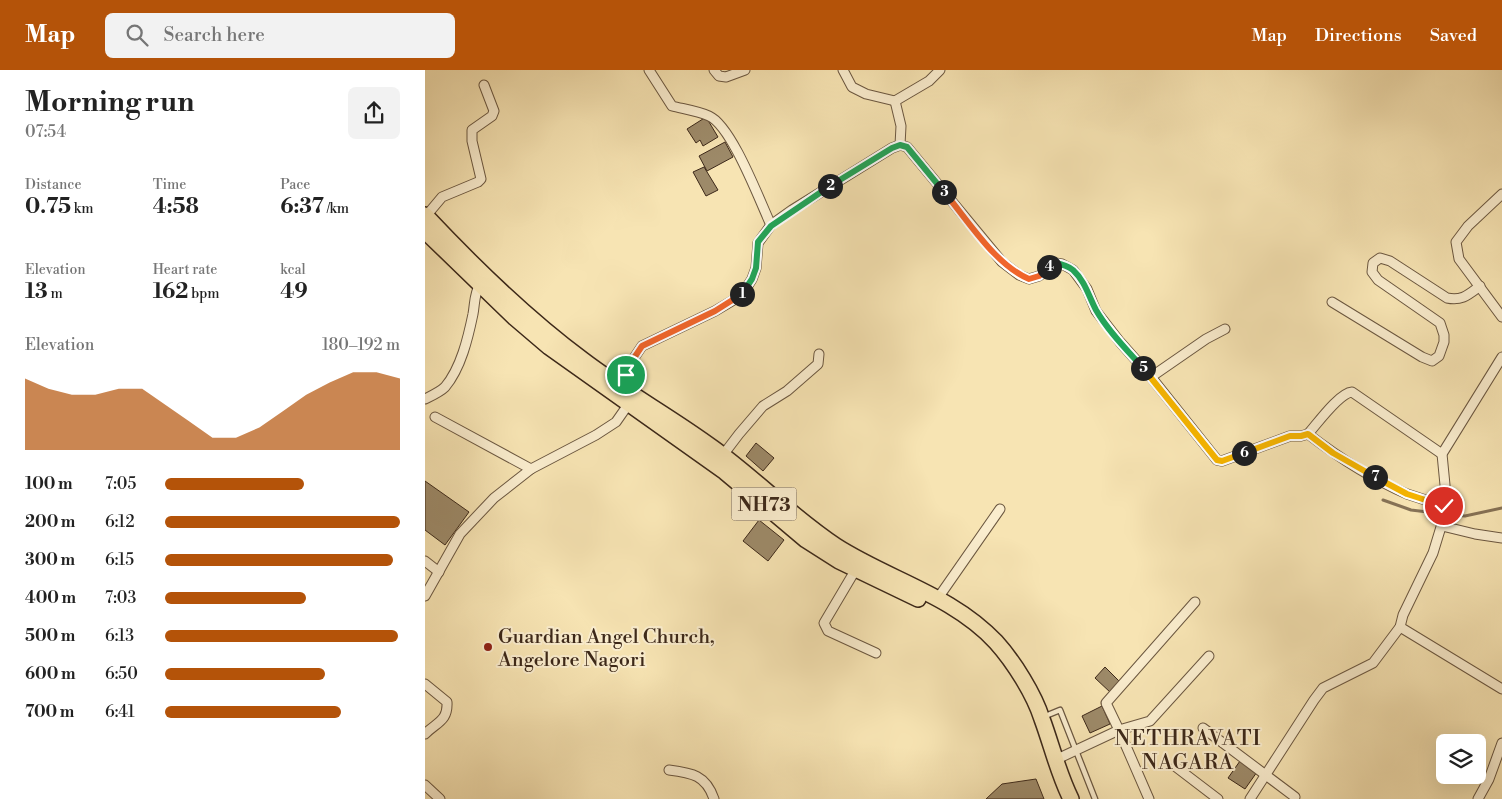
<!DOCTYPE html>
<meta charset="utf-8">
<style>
body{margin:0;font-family:"Libre Bodoni",serif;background:#f2f2f2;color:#222;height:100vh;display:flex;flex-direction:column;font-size:19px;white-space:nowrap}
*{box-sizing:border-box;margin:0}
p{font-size:16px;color:#767676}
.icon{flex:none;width:28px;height:28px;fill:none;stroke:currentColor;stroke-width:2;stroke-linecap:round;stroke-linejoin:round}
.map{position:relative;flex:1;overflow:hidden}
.sheet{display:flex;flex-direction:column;background:#fff;width:425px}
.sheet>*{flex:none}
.fabs{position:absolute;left:1011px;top:664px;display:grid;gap:10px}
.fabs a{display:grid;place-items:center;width:50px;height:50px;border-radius:8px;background:#fff;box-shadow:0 5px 20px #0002;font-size:25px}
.pin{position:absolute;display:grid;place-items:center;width:42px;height:42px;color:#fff;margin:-21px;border:2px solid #fff;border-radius:50%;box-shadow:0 1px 5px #0007}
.km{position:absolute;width:25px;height:25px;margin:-12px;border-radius:50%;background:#222;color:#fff;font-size:14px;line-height:25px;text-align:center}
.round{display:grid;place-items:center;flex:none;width:52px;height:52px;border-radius:8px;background:#f2f2f2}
.summary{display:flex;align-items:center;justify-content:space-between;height:85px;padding:0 25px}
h1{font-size:28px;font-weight:700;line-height:38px}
.stats{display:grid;grid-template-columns:repeat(3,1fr);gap:8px;height:85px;padding:5px 25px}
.stats div{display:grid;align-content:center}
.stats b{font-size:21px;font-weight:700}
.stats small{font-size:14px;font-weight:400}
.stats p{font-size:14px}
.chart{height:140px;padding:10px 25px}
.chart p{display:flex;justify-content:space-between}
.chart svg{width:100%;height:90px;margin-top:5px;fill:#b45309;opacity:.7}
ul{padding:0 25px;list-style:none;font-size:16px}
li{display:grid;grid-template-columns:80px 60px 1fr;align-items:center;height:38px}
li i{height:12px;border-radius:6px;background:#b45309}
header{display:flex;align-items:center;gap:30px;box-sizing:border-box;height:70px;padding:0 25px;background:#b45309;color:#fff}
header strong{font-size:24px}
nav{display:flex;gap:28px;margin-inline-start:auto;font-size:18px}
.search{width:350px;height:45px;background:#f2f2f2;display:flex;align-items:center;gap:12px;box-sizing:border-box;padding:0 18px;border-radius:8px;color:#767676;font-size:19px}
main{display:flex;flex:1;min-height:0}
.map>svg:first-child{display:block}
</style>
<header>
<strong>Map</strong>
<div class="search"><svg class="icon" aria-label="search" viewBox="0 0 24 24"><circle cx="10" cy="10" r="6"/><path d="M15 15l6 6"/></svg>Search here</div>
<nav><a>Map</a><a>Directions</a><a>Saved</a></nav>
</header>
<main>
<section class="sheet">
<div class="summary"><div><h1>Morning run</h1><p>07:54</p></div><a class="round"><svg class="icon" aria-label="share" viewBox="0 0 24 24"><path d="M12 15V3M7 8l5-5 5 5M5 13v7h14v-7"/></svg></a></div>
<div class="stats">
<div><p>Distance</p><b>0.75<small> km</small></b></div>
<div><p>Time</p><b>4:58</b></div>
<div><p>Pace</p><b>6:37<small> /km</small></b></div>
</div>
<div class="stats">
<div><p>Elevation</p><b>13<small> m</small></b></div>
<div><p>Heart rate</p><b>162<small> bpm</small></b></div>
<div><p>kcal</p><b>49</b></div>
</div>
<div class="chart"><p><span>Elevation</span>180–192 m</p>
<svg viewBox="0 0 160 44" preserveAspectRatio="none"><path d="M0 44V9L10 14L20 17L30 17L40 14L50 14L60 22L70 30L80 38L90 38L100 33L110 25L120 17L130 11L140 6L150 6L160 9V44z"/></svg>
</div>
<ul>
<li><b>100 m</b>7:05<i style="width:59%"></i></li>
<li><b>200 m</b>6:12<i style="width:100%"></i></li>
<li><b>300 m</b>6:15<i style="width:97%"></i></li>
<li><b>400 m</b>7:03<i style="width:60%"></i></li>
<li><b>500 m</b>6:13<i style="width:99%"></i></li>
<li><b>600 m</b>6:50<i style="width:68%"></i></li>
<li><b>700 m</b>6:41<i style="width:75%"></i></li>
</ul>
</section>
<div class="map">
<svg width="1077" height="729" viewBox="0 0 1077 729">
<rect width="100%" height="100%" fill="#f7e4b3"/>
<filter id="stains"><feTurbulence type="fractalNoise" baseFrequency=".004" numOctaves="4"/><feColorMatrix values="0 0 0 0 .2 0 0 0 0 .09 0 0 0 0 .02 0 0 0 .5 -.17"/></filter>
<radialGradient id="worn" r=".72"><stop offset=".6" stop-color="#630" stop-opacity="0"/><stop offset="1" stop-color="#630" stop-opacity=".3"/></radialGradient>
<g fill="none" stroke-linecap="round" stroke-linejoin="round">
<g stroke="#867256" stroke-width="3">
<polyline points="958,430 986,440 1011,443"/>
<polyline points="1027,445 1040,446 1077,438"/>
</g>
</g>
<g fill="#9d8a69" stroke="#3c2819">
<polygon points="281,47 293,67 278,76 275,70 271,73 262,59"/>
<polygon points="300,72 308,87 282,101 274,86"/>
<polygon points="279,97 293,120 281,126 268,102"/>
<polygon points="331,373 349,388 338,401 321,386"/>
<polygon points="0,411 44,442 20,475 0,460"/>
<polygon points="334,450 359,470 343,491 318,471"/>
<polygon points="680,597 696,613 686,623 670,608"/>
<polygon points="677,636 685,654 665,663 657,646"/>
<polygon points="815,691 832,702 820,719 803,708"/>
<polygon points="611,709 619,729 561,729 577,714"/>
</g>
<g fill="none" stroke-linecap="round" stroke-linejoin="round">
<g stroke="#6b5740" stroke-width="7">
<polyline id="service" points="618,647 635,640 670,729"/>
</g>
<g stroke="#6b5740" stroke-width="11">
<g id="minor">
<path d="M224 0 247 36C259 39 273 41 284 46 307 56 335 132 346 155"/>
<polyline points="289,0 294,6 301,7 320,0"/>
<polyline points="418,0 427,17 441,24 470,31 504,11 515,0"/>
<polyline points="470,31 476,56 475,75"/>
<polyline points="1077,124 1043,156 1031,172 1034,189 1077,247"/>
<polyline points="1,146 17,127 53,112 56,109 47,71 47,60 67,46 69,41 59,15"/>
<path d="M907 232 997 287 1007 291 1014 286 1019 272V265L1015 253 953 210 947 202 948 193 955 188 965 191 1022 228C1037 231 1043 225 1055 216"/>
<polyline points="1077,287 1017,384 1020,415 1019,447 1008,483 978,545 975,557 1077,619"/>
<polyline points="726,307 781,269 800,259"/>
<path d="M197 316 205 294 217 276 290 241 317 225 327 209 331 198 333 173 346 155 367 140 467 78 475 75 482 77 577 192 594 205 604 209 614 206 630 193 637 194 648 200 662 219 671 241 695 272 726 307 792 390 797 391 865 366H876L883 364C892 354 914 323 927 322L1017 384"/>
<path d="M0 329C6 326 15 322 20 317 36 298 43 268 48 244 50 233 49 224 55 214"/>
<polyline points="10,347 106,399"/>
<path d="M883 364C913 387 947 409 982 424 994 428 1007 432 1019 436"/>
<polyline points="298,385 314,364 338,336 362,321 393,294 394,284"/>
<polyline points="1017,456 1050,464 1077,468"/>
<polyline points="0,491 14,502"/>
<polyline points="431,499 399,553 403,561 451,583"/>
<polyline points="0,526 35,464 69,428 106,399 171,365 191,352 205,332"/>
<polyline points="513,528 575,439"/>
<polyline points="770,532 681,633 694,660 725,651 784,586"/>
<path d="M0 614 22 632C23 651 12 652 0 664"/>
<polyline points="778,658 870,727"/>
<polyline points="630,690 694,660 724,729"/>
<polyline points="751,697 793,729"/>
<path d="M244 700C267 703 281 705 289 729"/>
<polyline points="0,715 15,729"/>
<polyline points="825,729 889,630 898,618 948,593 975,557"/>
<polyline points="1053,729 1064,709 1077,673"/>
</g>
</g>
<g stroke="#3c2819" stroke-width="18">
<g id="trunk">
<path d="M0 145C49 197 101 248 158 290 200 322 246 347 288 378 331 409 367 447 411 476 464 510 527 525 571 572 589 592 609 624 617 649 627 676 633 703 646 729"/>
<polyline points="0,161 90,248 124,277 300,402 381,470 414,491 493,529"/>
</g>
</g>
<use href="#service" stroke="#faedce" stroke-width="4.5"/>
<use href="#minor" stroke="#faedce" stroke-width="9"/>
<use href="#trunk" stroke="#f7e4b3" stroke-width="15"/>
</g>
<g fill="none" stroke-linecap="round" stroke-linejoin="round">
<g stroke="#fff" stroke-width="10">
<polyline id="split-1" points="201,305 205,294 217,276 290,241 317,224"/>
</g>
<g stroke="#fff" stroke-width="10">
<polyline id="split-2" points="317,224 327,209 331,198 333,172 346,156 405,116"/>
</g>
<g stroke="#fff" stroke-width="10">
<polyline id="split-3" points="405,116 467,78 475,75 482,77 519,122"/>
</g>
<g stroke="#fff" stroke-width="10">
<path id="split-4" d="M519 122C543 150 570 195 604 209L614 206 624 197"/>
</g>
<g stroke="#fff" stroke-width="10">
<path id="split-5" d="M624 197 630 193C636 194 643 196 648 200 660 211 664 227 671 240 683 261 702 280 718 298"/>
</g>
<g stroke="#fff" stroke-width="10">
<polyline id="split-6" points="718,298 792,390 797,391 819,383"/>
</g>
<g stroke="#fff" stroke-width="10">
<polyline id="split-7" points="819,383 865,366 876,366 883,364 908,383 950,407"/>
</g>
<g stroke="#fff" stroke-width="10">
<polyline id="split-8" points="950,407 982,424 1019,436"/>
</g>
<use href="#split-1" stroke="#f0652b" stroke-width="6"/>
<use href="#split-2" stroke="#22a559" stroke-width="6"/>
<use href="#split-3" stroke="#22a559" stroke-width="6"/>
<use href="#split-4" stroke="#f0652b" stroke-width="6"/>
<use href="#split-5" stroke="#22a559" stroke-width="6"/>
<use href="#split-6" stroke="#f5b400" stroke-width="6"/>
<use href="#split-7" stroke="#f5b400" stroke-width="6"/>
<use href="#split-8" stroke="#f5b400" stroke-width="6"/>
</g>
<circle fill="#8f2418" stroke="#faedce" stroke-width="2" cx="63" cy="577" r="5"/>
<g text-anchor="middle" stroke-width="4" stroke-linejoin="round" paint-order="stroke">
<rect fill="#faedce" stroke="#75634f" stroke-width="1" x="306.5" y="417.5" width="65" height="33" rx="4"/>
<g font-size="19" font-weight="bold" fill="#3c2819">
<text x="339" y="441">NH73</text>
</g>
<g font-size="20" fill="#3c2819" stroke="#faedce" text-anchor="start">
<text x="73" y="573">Guardian Angel Church,<tspan x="73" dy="23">Angelore Nagori</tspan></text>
</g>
<g font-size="21" letter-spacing="1" fill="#3c2819" stroke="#faedce">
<text x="763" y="675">NETHRAVATI<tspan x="763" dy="24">NAGARA</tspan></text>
</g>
</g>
<rect width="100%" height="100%" filter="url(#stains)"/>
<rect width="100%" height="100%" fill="url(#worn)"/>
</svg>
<div class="fabs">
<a><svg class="icon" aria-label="layers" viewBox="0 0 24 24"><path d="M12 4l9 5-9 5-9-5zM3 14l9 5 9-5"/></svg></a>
</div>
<div class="pin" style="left:201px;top:305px;background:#1e9e55"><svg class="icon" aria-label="arrive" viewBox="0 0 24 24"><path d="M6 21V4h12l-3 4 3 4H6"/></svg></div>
<div class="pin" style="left:1019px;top:436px;background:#d93025"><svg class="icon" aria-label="check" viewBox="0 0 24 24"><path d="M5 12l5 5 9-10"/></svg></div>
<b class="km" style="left:317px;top:224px">1</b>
<b class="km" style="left:405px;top:116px">2</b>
<b class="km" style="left:519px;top:122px">3</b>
<b class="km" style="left:624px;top:197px">4</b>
<b class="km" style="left:718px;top:298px">5</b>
<b class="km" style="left:819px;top:383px">6</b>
<b class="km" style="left:950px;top:407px">7</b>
</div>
</main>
